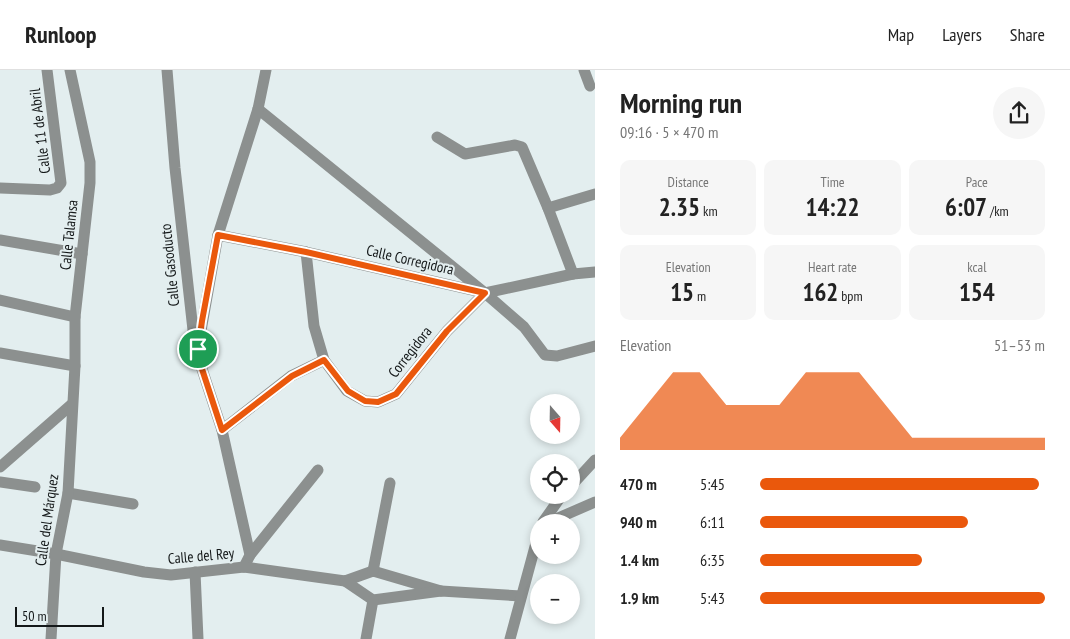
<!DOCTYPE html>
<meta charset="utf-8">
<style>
body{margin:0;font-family:"PT Sans Narrow",sans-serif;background:#f6f6f6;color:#222;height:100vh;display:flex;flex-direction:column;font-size:19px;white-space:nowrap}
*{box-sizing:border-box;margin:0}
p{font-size:16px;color:#767676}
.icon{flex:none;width:28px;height:28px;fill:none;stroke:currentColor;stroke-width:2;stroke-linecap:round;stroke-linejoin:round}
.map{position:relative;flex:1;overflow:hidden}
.details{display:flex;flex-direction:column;background:#fff;width:475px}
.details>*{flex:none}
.needle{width:32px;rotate:160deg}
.controls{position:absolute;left:530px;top:324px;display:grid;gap:10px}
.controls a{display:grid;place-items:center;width:50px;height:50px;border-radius:50%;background:#fff;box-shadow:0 2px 8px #0003;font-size:25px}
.scale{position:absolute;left:15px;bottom:12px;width:89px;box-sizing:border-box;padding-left:5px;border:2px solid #141819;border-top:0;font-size:14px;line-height:18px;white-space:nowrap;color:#141819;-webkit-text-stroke:4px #e3eeef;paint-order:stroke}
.pin{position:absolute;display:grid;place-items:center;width:42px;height:42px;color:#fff;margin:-21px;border:2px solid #fff;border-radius:50%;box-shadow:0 1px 5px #0007}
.round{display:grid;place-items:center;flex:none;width:52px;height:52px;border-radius:26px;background:#f6f6f6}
.head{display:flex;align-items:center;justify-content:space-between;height:85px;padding:0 25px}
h1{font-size:28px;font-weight:700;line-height:38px}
.metrics{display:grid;grid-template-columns:repeat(3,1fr);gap:8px;height:85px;padding:5px 25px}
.metrics div{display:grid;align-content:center;border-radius:10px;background:#f6f6f6;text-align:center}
.metrics b{font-size:25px;font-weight:700}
.metrics small{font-size:14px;font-weight:400}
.metrics p{font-size:14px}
.chart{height:140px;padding:10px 25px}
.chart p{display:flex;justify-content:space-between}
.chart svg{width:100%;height:90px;margin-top:5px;fill:#ea580c;opacity:.7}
ul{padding:0 25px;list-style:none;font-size:16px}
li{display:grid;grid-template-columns:80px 60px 1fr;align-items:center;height:38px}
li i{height:12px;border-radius:6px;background:#ea580c}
header{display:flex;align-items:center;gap:30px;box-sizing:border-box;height:70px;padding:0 25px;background:#fff;border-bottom:1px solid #e0e0e0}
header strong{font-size:24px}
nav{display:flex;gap:28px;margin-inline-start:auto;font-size:18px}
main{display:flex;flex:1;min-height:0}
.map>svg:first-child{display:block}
</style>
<header>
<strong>Runloop</strong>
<nav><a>Map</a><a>Layers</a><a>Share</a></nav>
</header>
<main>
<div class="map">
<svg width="595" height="569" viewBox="0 0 595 569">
<rect width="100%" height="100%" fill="#e3eeef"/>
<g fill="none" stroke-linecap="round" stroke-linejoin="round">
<g stroke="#8c908f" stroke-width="11">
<polyline points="167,0 175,98 193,260 201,296 222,360 250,485 244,497"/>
<polyline points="584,0 590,16"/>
<polyline points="258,39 485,223 524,257 545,285 557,286 595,276"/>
<polyline points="437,67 465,84 515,75 522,77 548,138 573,204"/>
<polyline points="0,118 50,120 57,118 61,113 47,0"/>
<polyline points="548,138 595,124"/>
<polyline points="218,165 306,182 485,223 573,204 595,202"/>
<polyline points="0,170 82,184"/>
<polyline points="306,182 314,256 324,290 347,321 365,331 378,332 396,324 447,261 485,223"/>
<polyline points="0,230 75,247"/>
<polyline points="199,272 218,165 258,39 266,0"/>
<polyline points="0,283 75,296"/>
<polyline points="222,360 291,306 324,290"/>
<polyline points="0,397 71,335"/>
<polyline points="0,412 35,417"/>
<polyline points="571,416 595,390"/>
<polyline points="68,423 133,434"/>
<polyline points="543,452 562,425"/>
<polyline points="549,452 595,432"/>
<polyline points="0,475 56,484 144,502 171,505 244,497 345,511 373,501 441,521"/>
<polyline points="250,485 318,400"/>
<polyline points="373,501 390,413"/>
<polyline points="195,502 198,569"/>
<polyline points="345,511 373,530 441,521 521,526"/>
<polyline points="51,569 56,484 68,423 75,296 75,247 90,113 90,92 70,0"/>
<polyline points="366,569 373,530"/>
<polyline points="510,569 539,462"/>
</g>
</g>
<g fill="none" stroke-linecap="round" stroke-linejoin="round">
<g stroke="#fff" stroke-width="10">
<polygon id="route" points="218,165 306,182 485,223 447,261 396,324 378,332 365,331 348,321 324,290 292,306 222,360 201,296 198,279 202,251"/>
</g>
<use href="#route" stroke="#ea580c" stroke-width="6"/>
</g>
<g text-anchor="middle" stroke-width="4" stroke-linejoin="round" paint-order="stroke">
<g font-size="15" fill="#141819" stroke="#e3eeef">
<text transform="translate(40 61) rotate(-97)" y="5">Calle 11 de Abril</text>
<text transform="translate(69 165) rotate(-84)" y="5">Calle Talamsa</text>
<text transform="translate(410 190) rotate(13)" y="5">Calle Corregidora</text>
<text transform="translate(170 195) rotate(-96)" y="5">Calle Gasoducto</text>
<text transform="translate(410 282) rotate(-52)" y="5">Corregidora</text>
<text transform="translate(47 450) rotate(-82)" y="5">Calle del Márquez</text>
<text transform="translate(201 486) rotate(-5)" y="5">Calle del Rey</text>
</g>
</g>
</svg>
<div class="controls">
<a><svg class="needle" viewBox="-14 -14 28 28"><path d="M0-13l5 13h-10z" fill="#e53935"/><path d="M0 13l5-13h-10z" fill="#767676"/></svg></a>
<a><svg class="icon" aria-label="locate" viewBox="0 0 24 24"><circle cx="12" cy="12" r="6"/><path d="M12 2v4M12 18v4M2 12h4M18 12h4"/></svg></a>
<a>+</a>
<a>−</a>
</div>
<div class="scale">50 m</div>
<div class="pin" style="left:198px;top:279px;background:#1e9e55"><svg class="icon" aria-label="arrive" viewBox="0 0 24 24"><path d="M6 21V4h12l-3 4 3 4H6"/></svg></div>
</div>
<section class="details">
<div class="head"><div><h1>Morning run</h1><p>09:16 · 5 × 470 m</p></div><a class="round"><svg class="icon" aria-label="share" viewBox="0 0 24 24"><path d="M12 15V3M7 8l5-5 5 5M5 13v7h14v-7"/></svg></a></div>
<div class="metrics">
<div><p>Distance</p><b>2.35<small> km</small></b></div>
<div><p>Time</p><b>14:22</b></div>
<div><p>Pace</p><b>6:07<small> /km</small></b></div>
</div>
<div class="metrics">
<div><p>Elevation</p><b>15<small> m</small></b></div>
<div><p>Heart rate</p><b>162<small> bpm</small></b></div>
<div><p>kcal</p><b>154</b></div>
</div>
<div class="chart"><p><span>Elevation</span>51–53 m</p>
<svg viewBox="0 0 160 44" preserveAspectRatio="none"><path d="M0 44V38L10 22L20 6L30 6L40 22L50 22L60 22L70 6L80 6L90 6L100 22L110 38L120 38L130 38L140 38L150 38L160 38V44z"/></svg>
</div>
<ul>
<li><b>470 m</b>5:45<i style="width:98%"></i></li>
<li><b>940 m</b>6:11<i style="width:73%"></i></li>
<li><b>1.4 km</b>6:35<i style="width:57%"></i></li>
<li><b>1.9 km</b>5:43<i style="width:100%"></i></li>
</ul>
</section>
</main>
